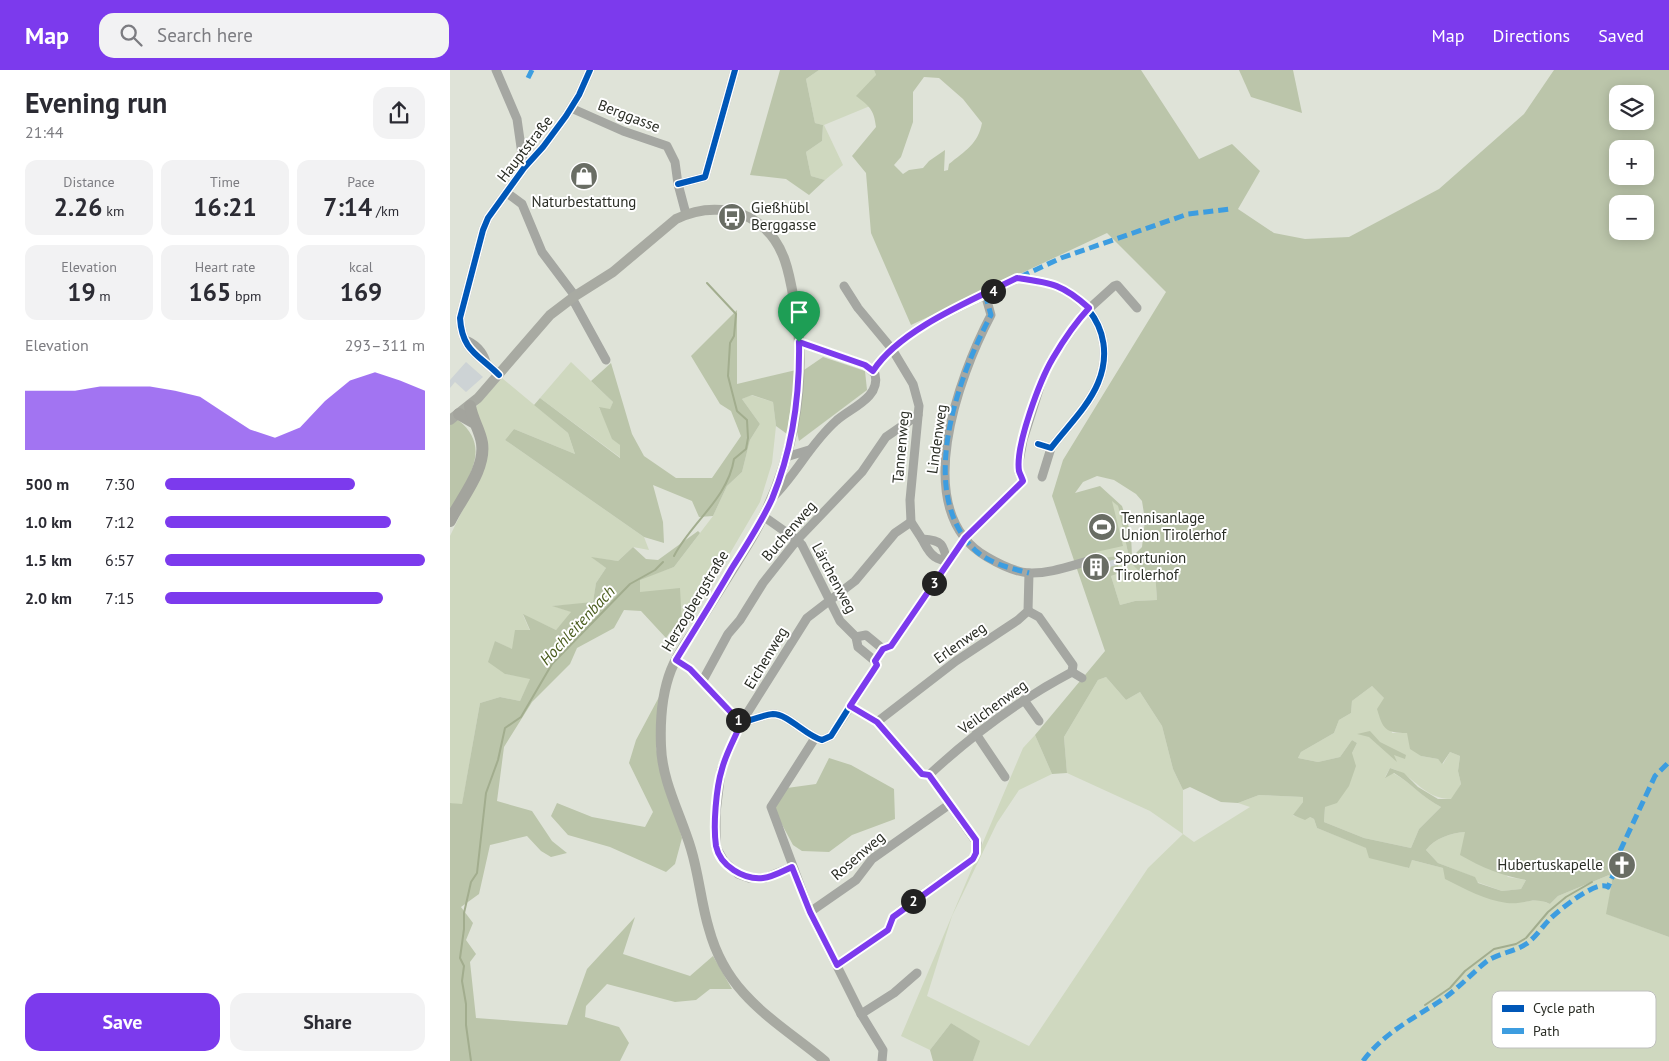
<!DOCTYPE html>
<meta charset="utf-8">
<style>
body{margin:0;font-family:"PT Sans",sans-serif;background:#f2f2f3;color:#2b2b33;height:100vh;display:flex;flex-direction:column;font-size:19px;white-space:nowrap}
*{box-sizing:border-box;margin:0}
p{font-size:16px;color:#7c7c81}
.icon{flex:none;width:28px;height:28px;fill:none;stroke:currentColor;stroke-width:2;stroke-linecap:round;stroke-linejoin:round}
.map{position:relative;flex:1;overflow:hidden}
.drawer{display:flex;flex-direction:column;background:#fff;width:450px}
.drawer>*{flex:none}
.buttons{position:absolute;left:1159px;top:15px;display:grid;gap:10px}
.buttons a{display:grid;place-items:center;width:45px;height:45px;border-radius:10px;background:#fff;box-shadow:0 2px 12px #0003;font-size:25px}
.pin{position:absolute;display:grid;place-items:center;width:42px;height:42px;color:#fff;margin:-51px -21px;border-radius:50% 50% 50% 0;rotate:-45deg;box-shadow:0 0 5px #0007}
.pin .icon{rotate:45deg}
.km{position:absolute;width:25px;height:25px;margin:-12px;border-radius:50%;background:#222;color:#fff;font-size:14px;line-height:25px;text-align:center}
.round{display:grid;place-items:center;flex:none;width:52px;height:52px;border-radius:15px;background:#f2f2f3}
.headline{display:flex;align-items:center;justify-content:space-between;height:85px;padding:0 25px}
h1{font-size:28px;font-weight:700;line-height:38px}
.metrics{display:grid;grid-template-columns:repeat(3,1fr);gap:8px;height:85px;padding:5px 25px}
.metrics div{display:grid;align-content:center;border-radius:12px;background:#f2f2f3;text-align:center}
.metrics b{font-size:25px;font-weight:700}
.metrics small{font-size:14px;font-weight:400}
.metrics p{font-size:14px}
.chart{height:140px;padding:10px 25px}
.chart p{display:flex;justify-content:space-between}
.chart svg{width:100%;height:90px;margin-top:5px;fill:#7c3aed;opacity:.7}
.primary-button{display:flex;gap:10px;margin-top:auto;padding:10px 25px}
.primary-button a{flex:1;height:58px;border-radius:15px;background:#7c3aed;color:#fff;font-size:20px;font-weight:700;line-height:58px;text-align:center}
.primary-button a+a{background:#f2f2f3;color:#2b2b33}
ul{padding:0 25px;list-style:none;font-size:16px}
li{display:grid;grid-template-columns:80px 60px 1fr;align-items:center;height:38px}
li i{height:12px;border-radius:6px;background:#7c3aed}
header{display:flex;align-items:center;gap:30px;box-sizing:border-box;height:70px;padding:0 25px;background:#7c3aed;color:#fff}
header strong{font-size:24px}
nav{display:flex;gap:28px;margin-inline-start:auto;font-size:18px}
.search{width:350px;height:45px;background:#f2f2f3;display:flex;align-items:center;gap:12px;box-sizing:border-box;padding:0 18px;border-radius:15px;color:#7c7c81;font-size:19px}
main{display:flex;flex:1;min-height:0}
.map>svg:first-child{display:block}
</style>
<header>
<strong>Map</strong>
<div class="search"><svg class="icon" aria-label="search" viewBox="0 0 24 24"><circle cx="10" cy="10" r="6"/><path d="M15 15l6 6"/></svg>Search here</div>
<nav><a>Map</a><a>Directions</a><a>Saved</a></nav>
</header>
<main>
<section class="drawer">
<div class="headline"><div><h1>Evening run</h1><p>21:44</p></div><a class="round"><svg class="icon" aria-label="share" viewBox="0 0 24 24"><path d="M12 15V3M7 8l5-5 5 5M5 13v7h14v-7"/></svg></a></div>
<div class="metrics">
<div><p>Distance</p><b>2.26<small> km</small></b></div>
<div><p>Time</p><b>16:21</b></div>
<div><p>Pace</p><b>7:14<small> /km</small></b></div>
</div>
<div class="metrics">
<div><p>Elevation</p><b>19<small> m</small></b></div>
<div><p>Heart rate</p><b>165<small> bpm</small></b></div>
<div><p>kcal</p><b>169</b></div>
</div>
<div class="chart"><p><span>Elevation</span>293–311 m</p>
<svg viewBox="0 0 160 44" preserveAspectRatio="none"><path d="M0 44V15L10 15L20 15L30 13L40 13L50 13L60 15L70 18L80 26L90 34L100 38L110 33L120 20L130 10L140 6L150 10L160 15V44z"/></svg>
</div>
<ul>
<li><b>500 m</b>7:30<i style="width:73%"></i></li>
<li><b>1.0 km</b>7:12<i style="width:87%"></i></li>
<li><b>1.5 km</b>6:57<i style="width:100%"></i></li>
<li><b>2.0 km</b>7:15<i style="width:84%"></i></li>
</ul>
<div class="primary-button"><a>Save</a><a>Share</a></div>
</section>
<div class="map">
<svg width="1219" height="991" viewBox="0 0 1219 991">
<rect width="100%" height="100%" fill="#dfe3d8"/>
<g fill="#cfd8bf">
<polygon points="369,0 424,0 426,5 420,36 374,55 393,95 375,110 361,106 356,82 372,71 373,55 365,53 356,9"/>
<polygon points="121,292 163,332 160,340 149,338 170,375 171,388 90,328"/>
<polygon points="52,308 118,363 125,384 64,359 55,370 194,467 199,480 183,477 168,491 143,488 156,498 146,513 143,533 103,536 122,542 106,560 73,545 80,561 63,580 45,571 55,604 81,608 70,631 50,627 30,633 12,735 0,733 0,466 29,406 24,339"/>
<polygon points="301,325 323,332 326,356 322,393 310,432 251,533 231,555 190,522 190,509 224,497 263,446 277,416 292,402 300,370 310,354 292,329"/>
<polygon points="662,430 668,436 680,492 705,501 707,530 685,531 670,535 661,506 670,503 666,486 648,489 646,483"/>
<polygon points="656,607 676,630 690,622 712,656 723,699 733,720 733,764 744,772 800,737 788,733 809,725 853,727 853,732 843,746 860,747 864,749 867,758 917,778 958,798 962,790 993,798 1058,833 1090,830 1100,834 1108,826 1159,805 1162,811 1157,844 1219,867 1219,991 523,991 529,971 501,953 480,980 451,966 573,678 585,665 602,704 569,720 547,753 502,846 477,926 579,976 698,798 733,764 700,741 617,703 614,667 648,610"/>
<path d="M922 616 934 628 942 663H957L971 686 988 689 993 694 1000 682 1010 686 1008 701 1011 714 1002 729C972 729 966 705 940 698L935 707 943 703C962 713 973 728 991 737L969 759 961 778 914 768 874 752 875 737 907 673 902 670 890 687 868 692 848 688 851 682 884 663 889 650 901 643 902 631Z"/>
<path d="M1015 762 1058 807 1076 810 1071 819 1052 821 1027 812 1024 807 988 793 976 780C985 768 1001 763 1015 762Z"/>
</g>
<g fill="#bbc5aa" fill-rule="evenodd">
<polygon points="330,0 369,0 356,9 365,53 373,55 372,71 356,82 361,106 375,110 359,125 336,109 300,105"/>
<path d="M424 0H691L749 89 782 74 810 101 788 139 824 163 855 169 899 167 989 119 1074 44 1104 0H1219V867L1156 844 1162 811 1159 805 1108 826 1100 834C1083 826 1074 835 1057 833 1035 830 1015 819 995 809L993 798 962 790 959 798 919 788 916 778 867 758 864 749 860 747 855 750 843 745 853 732V727L809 725 788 733 771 732 740 717 733 720 723 699 712 656 690 622 676 630 656 607 648 610 614 667 617 703 602 704 585 665 655 581 602 426 613 390 716 222 657 163 461 255 421 163 416 103 402 86 426 57C424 39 419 36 406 26L426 5ZM474 7 489 8 513 29 532 53C528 74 515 81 499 94L498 100 494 101 495 80 479 91 473 98 459 100 453 104 444 95 451 87 463 52V22ZM1168 24H1195V51H1168ZM1168 79H1195V106H1168ZM1168 134H1195V161H1168ZM647 406 664 410 686 424 692 431 695 450 692 477 682 487 681 464 672 436 650 416 625 423 633 412ZM662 431 668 436 680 492 690 502 705 501 707 530 685 531 670 535 661 506 670 503 666 486 648 489 646 482 673 476ZM922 616 934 628 927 639C933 659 935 663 957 663L960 679 971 686 988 689 992 694 1000 682 1010 686 1008 701 1011 714 1001 729H988L968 717 954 703 940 698 935 708 944 703C961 713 973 728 991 737L969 759 961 778 914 768 874 752 875 737 887 733 899 716 906 696 902 683 907 673 902 670 890 687 868 692 848 688 851 682 884 663 889 650 901 643 902 631ZM1015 762 1010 785C1031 797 1052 806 1076 810L1071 819 1052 821 1028 813 1025 807 988 793 976 780C985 768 1001 763 1015 762Z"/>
<polygon points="789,0 843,0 852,43 801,27"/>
<polygon points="287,240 287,314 346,300 337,364 326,356 323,332 302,325 292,329 310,354 300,370 292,402 277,416 263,446 249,447 242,431 203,415 213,452 214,473 194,467 55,370 64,359 125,384 118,363 84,335 90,328 170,388 170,375 162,369 149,337 160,339 163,332 141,311 161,293 182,364 194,386 226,408 262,408 291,366 281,341 270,334 241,286"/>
<polygon points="373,287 415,301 417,320 349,371 347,362 354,300"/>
<path d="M8 350C44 378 16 411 0 442V355Z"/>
<polygon points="248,461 250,463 224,497 190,510 190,522 230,518 232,555 251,533 230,569 220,562 216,568 191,541 174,540 164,558 127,578 120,594 82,632 54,677 47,731 82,741 102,771 117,783 101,787 91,781 77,766 40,775 29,824 11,837 23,853 16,870 26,884 20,892 26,948 117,955 137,899 185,847 173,884 240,906 263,886 282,919 260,919 246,930 225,932 157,914 136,936 135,947 169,957 179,973 170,991 0,991 0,733 12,734 30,633 50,627 70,631 80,609 55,604 38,592 45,571 62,579 65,560 80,560 73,544 106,560 121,542 102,536 143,532 146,513 156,498 141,487 168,491 183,477 196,489 208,490"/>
<polygon points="209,627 206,678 232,768 225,794 216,802 160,777 118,765 101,746 107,733 142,747 195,757 203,742 179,693 186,670"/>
<polygon points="920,661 930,672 956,685 955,689 944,685 947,692 919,667 907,664"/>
<polygon points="379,688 401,695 444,719 445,749 402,765 379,782 352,781 343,775 328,747 325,735 337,718 366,714"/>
<polygon points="501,953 530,971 523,991 483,991 480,980"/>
</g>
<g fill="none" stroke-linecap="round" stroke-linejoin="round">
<g stroke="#a2ad8e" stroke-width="2">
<path d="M224 486C241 453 278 428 284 389L296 379 298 368 297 350 287 341 278 306 280 273 284 266 286 244 257 213"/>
<polyline points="975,935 1000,918 1015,901 1044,879 1066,874 1076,868 1098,842 1116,827 1142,812"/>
<polyline points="21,991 16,955 16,934 12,911 14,896 10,888 14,859 14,843 21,812 27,803 36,723 48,690 55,658 71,647 102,594 180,514 205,500 213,492"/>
</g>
</g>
<g fill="#cdd3d5">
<polygon points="16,292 33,307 16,322 5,312 0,318 0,310"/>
<polygon points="666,489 667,495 634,504 633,499"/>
</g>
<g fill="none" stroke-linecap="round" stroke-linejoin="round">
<g stroke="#a5a7a2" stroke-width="9">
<polyline points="46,0 67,49 74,98"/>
<polyline points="121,38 173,61 217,76 225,92 228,114 236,144"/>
<polyline points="228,114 255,107 285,0"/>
<polyline points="57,123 72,134 92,182 125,226"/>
<path d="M394 216 408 238 442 279 463 314 469 336 460 430 461 452 472 469C492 470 494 474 497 493"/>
<path d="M535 224 541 245C509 306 458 442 537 487 549 494 564 502 579 503 601 504 625 494 646 489"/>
<polyline points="122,228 156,290"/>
<path d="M15 270C25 273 33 282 36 292"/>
<path d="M423 301C449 262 498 243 539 223 547 219 560 209 570 209 626 209 671 257 648 313 638 337 616 358 601 378L588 374"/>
<path d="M49 305C28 284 12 281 10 248L33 160 38 148 74 98 93 77 116 46 129 25 140 0"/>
<polyline points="336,387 359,380"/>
<polyline points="592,407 601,378"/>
<path d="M322 428C346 405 360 374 386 351 400 338 431 328 425 304L415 295 349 272"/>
<polyline points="313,446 347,470 352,475 390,551 406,567 416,565 433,579"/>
<path d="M472 469C476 476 478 482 485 487 489 490 493 489 497 493"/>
<polyline points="406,567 408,577 425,591"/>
<path d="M226 589 240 599 291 653C301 650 313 645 323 644 338 644 356 666 372 670L381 666 427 595 425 591 433 579 441 576 515 468 573 411 569 402V392L573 370 592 310 602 289 632 245 664 216 667 215 687 238"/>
<polyline points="622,602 632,608"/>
<polyline points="252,612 278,564 290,550 313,513 347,470 412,402 436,367 468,345"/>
<polyline points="574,630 589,651"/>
<polyline points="427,652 506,591 568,550 578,541 579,503"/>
<polyline points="526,664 555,707"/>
<polyline points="365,668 321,737 360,842 411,944 433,980 432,991"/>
<path d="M479 705C523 664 569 630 622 602L623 595 589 547 578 541"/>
<polyline points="342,797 315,808 299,808 288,804 274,791 266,777 266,743 271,701 275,689 291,653 357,548 405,511 445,463 461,452"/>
<polyline points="360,842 406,810 422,789 500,734"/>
<polyline points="387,895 438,860 443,847 458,835 523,789 526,783 527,773 479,705 472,704 427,652 400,636"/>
<polyline points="411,944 444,923 467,903"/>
</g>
<path stroke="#a8aaa2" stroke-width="10" d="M0 350 28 328 100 245 125 226 163 202 226 149C254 135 289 136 313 157 336 176 340 208 345 236 358 314 343 395 304 464 286 495 266 525 247 556 238 570 227 584 221 600 212 623 210 651 211 676 212 712 231 745 241 779 249 805 251 833 259 859 277 926 325 950 375 991"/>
<g stroke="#a3a49d" stroke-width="12">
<polyline points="9,344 23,352"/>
<path d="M0 451C11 428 36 400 32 373 30 360 22 349 20 336"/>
</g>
<g stroke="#3d9de0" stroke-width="5" stroke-dasharray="10 5" stroke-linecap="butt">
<polyline points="78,8 82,0"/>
<polyline points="570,207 611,188 738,144 781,139"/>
<path d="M535 224 541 245C508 307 465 424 526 481 541 494 560 498 579 503"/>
<path d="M400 636 427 595 425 591 433 579 441 576 515 468 573 411C567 397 570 385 573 370"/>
<path d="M913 991C934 963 961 950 990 931 1007 920 1021 904 1037 891 1049 883 1064 882 1076 874 1085 868 1092 857 1100 849 1109 840 1147 809 1158 817L1164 803 1163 796 1205 706 1219 692"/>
</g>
<g stroke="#fff" stroke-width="9">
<g id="cycleway">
<polyline points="228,114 255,107 285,0"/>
<path d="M423 301C449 262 498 243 539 223 547 219 560 209 570 209 626 209 671 257 648 313 638 337 616 358 601 378L588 374"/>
<path d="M49 305C28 284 12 281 10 248L33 160 38 148 74 98 93 77 116 46 129 25 140 0"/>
<path d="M226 589 240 599 291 653C301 650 313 645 323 644 338 644 356 666 372 670L381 666 400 636 427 652 472 704 479 705 526 770V783L523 789 458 835 443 847 438 860 387 895"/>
</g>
</g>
<use href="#cycleway" stroke="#0057b8" stroke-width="6"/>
</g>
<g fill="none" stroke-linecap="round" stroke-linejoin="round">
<g stroke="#fff" stroke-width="10">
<path id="route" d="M567 208C602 213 612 214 639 238 625 253 613 271 603 288 590 310 565 376 569 401 570 404 572 408 573 411L515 468 441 576 433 579 425 591 427 595 400 636 427 652 472 704 479 705 526 770V783L523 789 443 847 438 860 387 895 360 842 342 797C333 801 323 807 313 808 294 810 270 796 266 776 263 756 266 718 272 699 276 683 285 668 291 653L240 599 226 590C245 559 264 529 282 498 296 476 311 453 322 429 343 378 350 326 349 272L415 295 423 301C450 259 523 230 567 208Z"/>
</g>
<use href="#route" stroke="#7c3aed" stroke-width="6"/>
</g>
<defs>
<g id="shop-disc" transform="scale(1.4375)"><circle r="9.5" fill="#696d64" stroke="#fff"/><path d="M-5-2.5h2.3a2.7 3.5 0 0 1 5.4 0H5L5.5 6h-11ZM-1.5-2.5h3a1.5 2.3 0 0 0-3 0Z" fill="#fff"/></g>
<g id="bus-disc" transform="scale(1.4375)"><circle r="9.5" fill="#696d64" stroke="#fff"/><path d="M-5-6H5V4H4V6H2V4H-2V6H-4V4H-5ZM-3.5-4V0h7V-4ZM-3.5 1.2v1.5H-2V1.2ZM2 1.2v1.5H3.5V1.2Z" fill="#fff"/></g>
<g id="stadium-disc" transform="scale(1.4375)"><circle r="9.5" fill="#696d64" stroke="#fff"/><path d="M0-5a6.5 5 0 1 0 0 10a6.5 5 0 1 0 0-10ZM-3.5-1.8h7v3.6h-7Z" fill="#fff"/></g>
<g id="building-disc" transform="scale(1.4375)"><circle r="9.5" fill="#696d64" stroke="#fff"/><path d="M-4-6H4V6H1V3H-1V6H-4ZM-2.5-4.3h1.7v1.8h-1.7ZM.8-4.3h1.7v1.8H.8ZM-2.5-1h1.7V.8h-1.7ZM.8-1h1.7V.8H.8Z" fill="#fff"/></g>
<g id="church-disc" transform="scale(1.4375)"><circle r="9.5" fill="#696d64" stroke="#fff"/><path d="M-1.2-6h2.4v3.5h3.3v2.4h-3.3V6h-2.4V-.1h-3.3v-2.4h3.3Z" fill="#fff"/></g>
</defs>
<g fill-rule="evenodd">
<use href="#shop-disc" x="134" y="106"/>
<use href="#bus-disc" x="282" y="147"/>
<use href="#stadium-disc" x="652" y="457"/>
<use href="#building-disc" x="646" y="497"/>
<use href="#church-disc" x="1172" y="795"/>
</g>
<g text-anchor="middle" stroke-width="4" stroke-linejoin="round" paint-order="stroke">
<g font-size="15" fill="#2a2d25" stroke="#fff">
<text transform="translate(179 46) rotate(21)" y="5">Berggasse</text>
<text transform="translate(75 79) rotate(-52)" y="5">Hauptstraße</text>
<text transform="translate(487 369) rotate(-82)" y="5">Lindenweg</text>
<text transform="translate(451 377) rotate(-85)" y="5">Tannenweg</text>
<text transform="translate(339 461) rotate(-49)" y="5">Buchenweg</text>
<text transform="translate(384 508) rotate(62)" y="5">Lärchenweg</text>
<text transform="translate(245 531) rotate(-59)" y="5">Herzogbergstraße</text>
<text transform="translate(510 573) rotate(-35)" y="5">Erlenweg</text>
<text transform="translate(316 588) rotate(-59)" y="5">Eichenweg</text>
<text transform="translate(543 637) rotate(-36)" y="5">Veilchenweg</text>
<text transform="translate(408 786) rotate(-41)" y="5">Rosenweg</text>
</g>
<g font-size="15" fill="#2a2d25" stroke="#fff" text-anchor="start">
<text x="134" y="137" text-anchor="middle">Naturbestattung</text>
<text x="301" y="143">Gießhübl<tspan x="301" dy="17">Berggasse</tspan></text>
<text x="671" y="453">Tennisanlage<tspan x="671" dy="17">Union Tirolerhof</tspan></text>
<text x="665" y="493">Sportunion<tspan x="665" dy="17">Tirolerhof</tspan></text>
<text x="1153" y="800" text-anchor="end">Hubertuskapelle</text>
</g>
<g font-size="16" font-style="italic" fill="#4c5e20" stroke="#fff">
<text transform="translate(127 555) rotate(-47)" y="6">Hochleitenbach</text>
</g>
</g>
<rect x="1042" y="921" width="164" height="57" rx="8" fill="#fff" stroke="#bfc0be" stroke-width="1"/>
<rect x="1052" y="935" width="22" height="7" fill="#0057b8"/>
<rect x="1052" y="958" width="22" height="6" fill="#3d9de0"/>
<g font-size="14" fill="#2a2d25">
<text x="1083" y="943">Cycle path</text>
<text x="1083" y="966">Path</text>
</g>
</svg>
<div class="buttons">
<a><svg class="icon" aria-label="layers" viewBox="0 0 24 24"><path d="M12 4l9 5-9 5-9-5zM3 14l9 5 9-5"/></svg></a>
<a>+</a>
<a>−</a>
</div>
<div class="pin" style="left:349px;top:272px;background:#1e9e55"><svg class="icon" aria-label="arrive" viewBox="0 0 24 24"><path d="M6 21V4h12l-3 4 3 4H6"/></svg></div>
<b class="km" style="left:288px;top:650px">1</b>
<b class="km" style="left:463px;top:831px">2</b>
<b class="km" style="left:484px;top:513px">3</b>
<b class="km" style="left:543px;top:221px">4</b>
</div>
</main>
